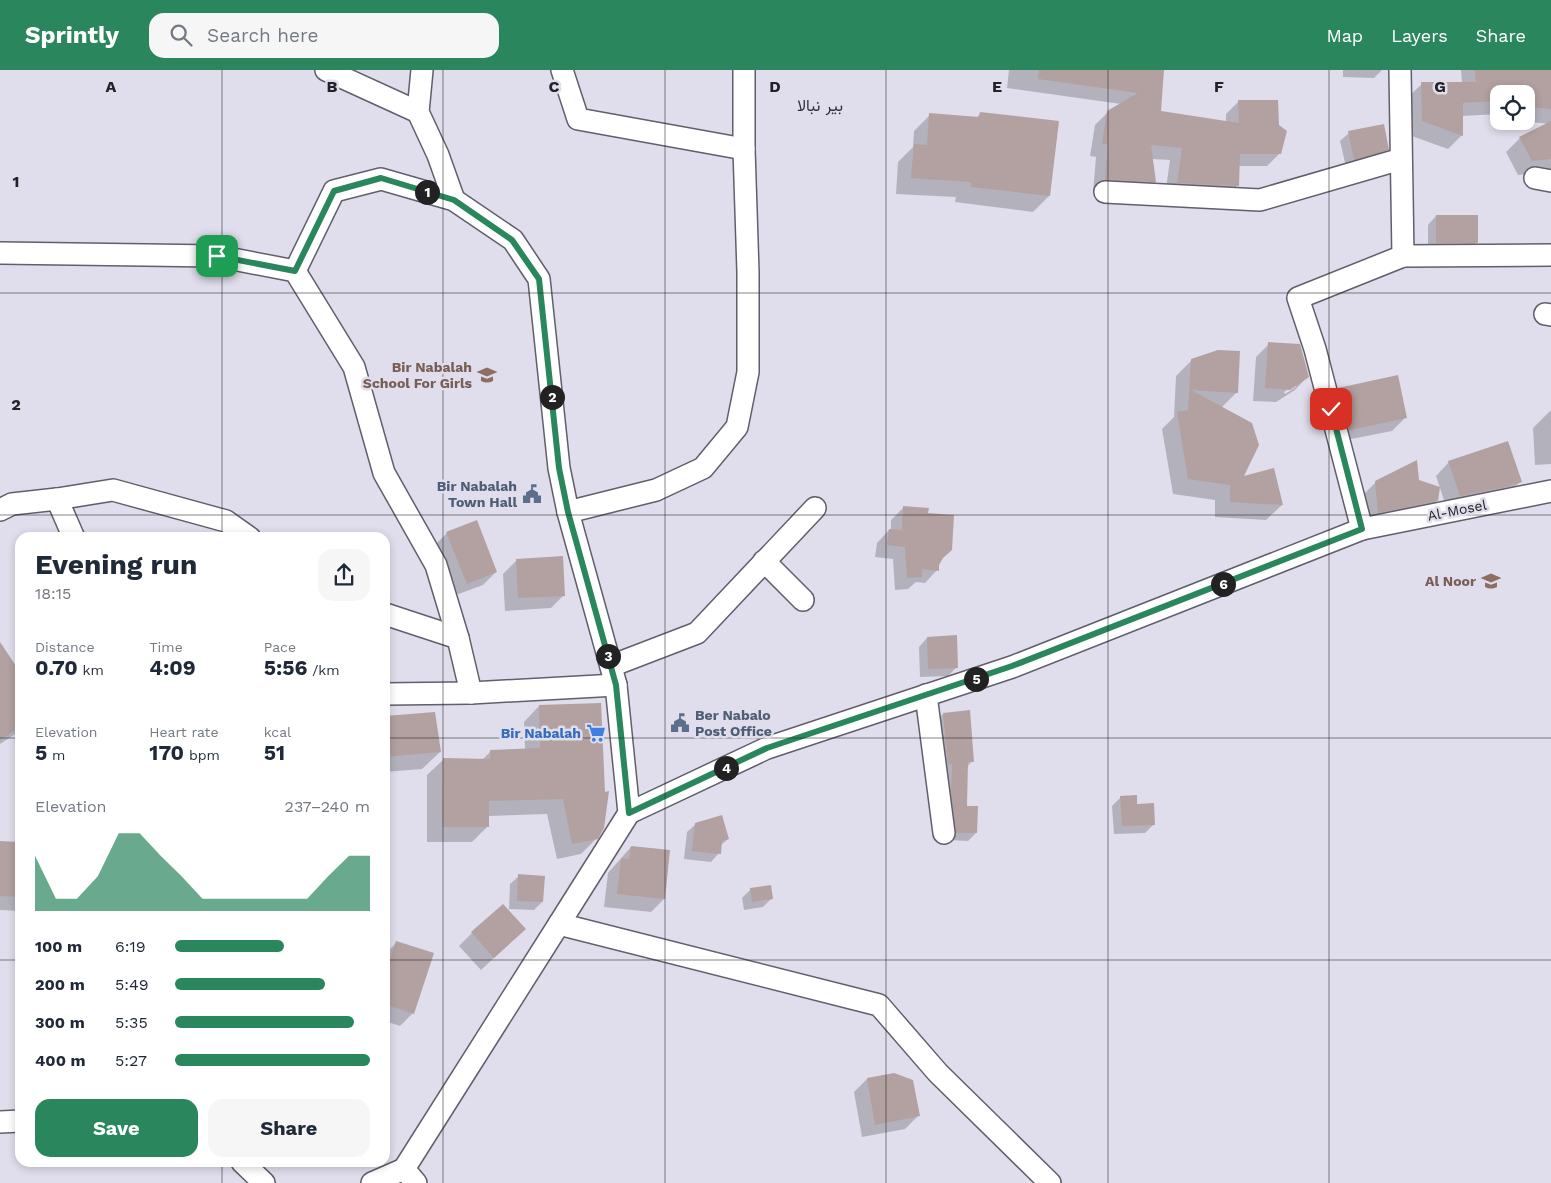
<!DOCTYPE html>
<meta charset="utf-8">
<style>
body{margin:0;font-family:"Work Sans",Vazirmatn,sans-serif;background:#f6f6f7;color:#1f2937;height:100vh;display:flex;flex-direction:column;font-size:19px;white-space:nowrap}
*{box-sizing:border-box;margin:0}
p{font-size:16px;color:#747a83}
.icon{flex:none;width:28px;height:28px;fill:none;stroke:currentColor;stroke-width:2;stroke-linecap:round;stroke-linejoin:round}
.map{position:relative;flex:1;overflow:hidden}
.details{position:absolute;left:15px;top:462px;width:375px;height:635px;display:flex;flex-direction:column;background:#fff;border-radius:15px;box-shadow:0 2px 8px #0003}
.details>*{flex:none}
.fabs{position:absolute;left:1490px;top:15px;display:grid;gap:10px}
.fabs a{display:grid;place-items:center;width:45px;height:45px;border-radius:10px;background:#fff;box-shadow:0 2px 8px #0003;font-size:25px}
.pin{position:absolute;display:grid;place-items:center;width:42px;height:42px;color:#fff;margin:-21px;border-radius:10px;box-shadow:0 2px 8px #0006}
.km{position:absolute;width:25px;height:25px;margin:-12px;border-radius:50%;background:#222;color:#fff;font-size:14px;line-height:25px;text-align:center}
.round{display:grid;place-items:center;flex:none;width:52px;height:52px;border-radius:15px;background:#f6f6f7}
.head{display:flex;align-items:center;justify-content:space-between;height:85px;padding:0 20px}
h1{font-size:28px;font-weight:700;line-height:38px}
.figures{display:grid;grid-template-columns:repeat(3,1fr);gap:8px;height:85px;padding:5px 20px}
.figures div{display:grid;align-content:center}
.figures b{font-size:21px;font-weight:700}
.figures small{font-size:14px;font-weight:400}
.figures p{font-size:14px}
.chart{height:140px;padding:10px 20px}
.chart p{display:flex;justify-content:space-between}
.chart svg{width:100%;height:90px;margin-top:5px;fill:#2a865d;opacity:.7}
.cta{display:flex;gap:10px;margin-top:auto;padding:10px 20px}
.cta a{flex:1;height:58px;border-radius:15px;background:#2a865d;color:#fff;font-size:20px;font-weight:700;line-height:58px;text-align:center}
.cta a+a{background:#f6f6f7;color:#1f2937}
ul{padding:0 20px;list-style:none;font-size:16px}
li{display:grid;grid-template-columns:80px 60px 1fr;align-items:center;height:38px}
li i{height:12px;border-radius:6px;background:#2a865d}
header{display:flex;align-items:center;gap:30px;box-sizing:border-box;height:70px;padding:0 25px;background:#2a865d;color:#fff}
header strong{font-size:24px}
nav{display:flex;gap:28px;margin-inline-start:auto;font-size:18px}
.search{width:350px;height:45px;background:#f6f6f7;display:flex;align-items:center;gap:12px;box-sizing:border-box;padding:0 18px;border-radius:15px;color:#747a83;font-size:19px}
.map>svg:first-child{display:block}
</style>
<header>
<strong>Sprintly</strong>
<div class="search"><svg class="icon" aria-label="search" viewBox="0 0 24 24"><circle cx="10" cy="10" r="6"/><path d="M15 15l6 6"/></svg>Search here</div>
<nav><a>Map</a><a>Layers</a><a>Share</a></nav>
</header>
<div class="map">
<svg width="1551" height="1113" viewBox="0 0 1551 1113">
<rect width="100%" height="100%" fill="#e0deec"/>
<g fill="#0003" fill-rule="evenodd">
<polygon points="1009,0 1162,0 1160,42 1226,53 1226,44 1239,31 1280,83 1267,96 1238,96 1237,116 1225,129 1165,126 1170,90 1152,89 1155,112 1142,124 1093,122 1096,87 1090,86 1095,55 1108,42 1121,34 1007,18"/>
<polygon points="1343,0 1382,0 1374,8 1343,7"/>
<polygon points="1461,0 1551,0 1551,100 1550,101 1518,105 1506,82 1520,68 1549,54 1524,51 1526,51 1526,24 1499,24 1499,44 1462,46 1462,65 1448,79 1409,65 1408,27 1422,14 1462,13"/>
<polygon points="981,43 1058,52 1049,126 1033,142 955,132 956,127 896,124 898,92 913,77 914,61 930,45 976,48"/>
<polygon points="1349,63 1387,79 1379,88 1346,97 1340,71"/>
<polygon points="1436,146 1477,172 1468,181 1428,181 1428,155"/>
<path d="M1269 274 1308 306 1295 320 1276 332 1253 331 1256 287ZM1296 314V317L1285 324 1284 322Z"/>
<polygon points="1192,290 1237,322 1221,338 1241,408 1282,435 1266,450 1215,447 1215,430 1173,424 1162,359 1174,347 1176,306"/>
<polygon points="1339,319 1406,347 1392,361 1336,372 1326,332"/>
<polygon points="1551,340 1551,394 1535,395 1533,358"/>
<polygon points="1449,392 1520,412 1507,425 1447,439 1436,406"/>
<polygon points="1418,411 1437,430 1424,444 1365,455 1362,426 1376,412"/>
<polygon points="904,437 927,444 937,500 925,513 916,512 908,519 895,520 893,489 875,487 877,473 889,460 891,461 891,450"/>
<polygon points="447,463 496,502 483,515 453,526 434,476"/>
<polygon points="516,491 564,525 551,538 505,541 503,504"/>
<polygon points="927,568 957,597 948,606 920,607 919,577"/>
<polygon points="0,574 20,605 20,661 0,674"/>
<polygon points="539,636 597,768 581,784 557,789 547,744 488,746 488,756 472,772 427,772 427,705 443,690 482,690 491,681 525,680 524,652"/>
<polygon points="943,644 972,691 967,697 966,738 976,763 968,771 949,770 935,652"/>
<polygon points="385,647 440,682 422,699 385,702"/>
<polygon points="1121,727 1136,735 1154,754 1145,763 1114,764 1112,736"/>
<polygon points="696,754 728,769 720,776 719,783 711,792 684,789 687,762"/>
<polygon points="0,773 20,774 20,841 0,840"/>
<polygon points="631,777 664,829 651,842 604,837 608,803"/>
<polygon points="519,806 542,832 534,840 509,839 510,814"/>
<polygon points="751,819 772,828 763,837 744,840 742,828"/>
<polygon points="472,863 511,872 481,900 459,876"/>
<polygon points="397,872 413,943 400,956 385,951 385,884"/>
<polygon points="894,1004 918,1046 905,1059 862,1067 854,1022 867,1009"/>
<polygon points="311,1092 325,1092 311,1094"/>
</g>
<g fill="#b2a1a0">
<polygon points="1039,0 1164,0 1161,41 1239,53 1238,30 1278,30 1279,55 1287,61 1281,84 1240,84 1239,116 1177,113 1182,78 1151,75 1156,112 1105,110 1108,74 1102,74 1107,41 1138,23 1038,9"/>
<polygon points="1475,0 1551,0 1551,39 1531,37 1532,24 1499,24 1499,31 1463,33 1463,66 1422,51 1421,12 1476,12"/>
<polygon points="980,42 1059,51 1050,126 971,117 971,112 911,108 914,74 927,75 929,43 979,47"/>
<polygon points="1551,51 1551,89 1532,91 1519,67"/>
<polygon points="1384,54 1389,80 1354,90 1348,61"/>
<rect x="1436" y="145" width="42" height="28"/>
<polygon points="1268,272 1300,274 1309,307 1290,320 1265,318"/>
<polygon points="1218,280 1240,281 1238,323 1191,320 1252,353 1259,375 1244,406 1274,398 1283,435 1230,432 1230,415 1188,409 1177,342 1188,340 1191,289"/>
<polygon points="1398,305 1407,348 1349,360 1338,318"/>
<polygon points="1508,371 1522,412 1506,417 1460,426 1448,391"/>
<polygon points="1417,390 1419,410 1440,417 1438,431 1378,443 1375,411"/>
<polygon points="903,436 929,438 928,443 954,445 952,480 943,488 939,495 939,501 922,499 922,507 907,508 905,477 887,475 889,459 902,460"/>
<polygon points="477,450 497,502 467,514 446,462"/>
<polygon points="563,486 565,526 518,528 516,489"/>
<polygon points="957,565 958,598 928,599 927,567"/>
<polygon points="0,572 20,602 20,657 0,670"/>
<polygon points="601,633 605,722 609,721 604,758 598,769 572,774 563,729 489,731 489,757 442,757 443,688 490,689 490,680 540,678 539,635"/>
<polygon points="970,640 974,692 968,692 967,736 978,736 977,763 956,763 951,722 952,694 948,694 943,643"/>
<polygon points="435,642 441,682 385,687 385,646"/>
<polygon points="1137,725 1137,734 1154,733 1155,755 1122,756 1120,726"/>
<polygon points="722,745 729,769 722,771 721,784 692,781 695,753"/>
<polygon points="0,771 20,772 20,827 0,826"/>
<polygon points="631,776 670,780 665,829 617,824 621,788 629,789"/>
<polygon points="518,804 545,806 543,832 517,831"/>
<polygon points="771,815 773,829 752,832 750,818"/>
<polygon points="503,834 526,859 494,888 471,862"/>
<polygon points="396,871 434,883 414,944 385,934 385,907"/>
<polygon points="894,1003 913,1010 920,1046 875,1055 867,1008"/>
</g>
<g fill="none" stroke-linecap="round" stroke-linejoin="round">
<g stroke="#605f6b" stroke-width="24">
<g id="street">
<polyline points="326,0 418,42"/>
<polyline points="422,0 418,42 438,85 454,130"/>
<polyline points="562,0 578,49 744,79"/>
<polyline points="1535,108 1551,111"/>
<polyline points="1105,122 1260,130 1401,89"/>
<polyline points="0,183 217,186 295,201 354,297 384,403 436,495 458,568 471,623"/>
<polyline points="1403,186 1551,185"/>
<polyline points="295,201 334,121 381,109 454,130 513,170 539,209 559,398 568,442 616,615 629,743 559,854"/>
<polyline points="1545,244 1551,245"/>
<polyline points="57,429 74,468"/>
<polyline points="0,440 12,434 57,429 113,420 226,451 250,468"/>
<polyline points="568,442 656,420 703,398 737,357 748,302 748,202 744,79 744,0"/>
<polyline points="1362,459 1551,421"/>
<polyline points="764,491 803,530"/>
<polyline points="385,544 458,568"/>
<polyline points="611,596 697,563 815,438"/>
<polyline points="385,624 471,623 616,615"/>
<polyline points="926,625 944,763"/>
<polyline points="629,743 767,678 1012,597 1362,459 1315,279 1298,228 1403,186 1400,0"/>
<polyline points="0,1052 20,1051"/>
<polyline points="242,1092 264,1113"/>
<polyline points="372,1113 404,1099"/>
<polyline points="416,1113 404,1099 559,854 879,935 938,1003 1050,1113"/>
</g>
</g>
<use href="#street" stroke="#fff" stroke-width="21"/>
</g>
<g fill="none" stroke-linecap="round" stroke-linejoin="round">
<g stroke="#fff" stroke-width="10">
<polyline id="route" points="217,186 295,201 334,121 381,108 454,130 512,170 539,209 559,398 568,442 616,615 629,743 767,678 1012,596 1362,459 1331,339"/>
</g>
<use href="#route" stroke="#2a865d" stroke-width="6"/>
</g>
<path fill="none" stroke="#232227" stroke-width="1" stroke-opacity="0.55" d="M222 0V468M443 0V1113M665 0V1113M886 0V1113M1108 0V1113M1329 0V1113M0 223H1551M0 445H1551M0 668H20M385 668H1551M0 890H20M385 890H1551M222 1092V1113"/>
<defs>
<g id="school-bare" transform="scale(1.5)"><path d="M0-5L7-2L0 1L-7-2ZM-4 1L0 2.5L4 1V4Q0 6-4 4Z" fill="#8d6e63" stroke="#e0deec" stroke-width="2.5" paint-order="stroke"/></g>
<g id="civic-bare" transform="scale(1.5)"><path d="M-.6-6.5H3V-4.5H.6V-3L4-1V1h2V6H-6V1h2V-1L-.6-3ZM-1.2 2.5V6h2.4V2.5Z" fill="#5c6f8a" stroke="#e0deec" stroke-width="2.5" paint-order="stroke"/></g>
<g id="supermarket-bare" transform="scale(1.5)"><path d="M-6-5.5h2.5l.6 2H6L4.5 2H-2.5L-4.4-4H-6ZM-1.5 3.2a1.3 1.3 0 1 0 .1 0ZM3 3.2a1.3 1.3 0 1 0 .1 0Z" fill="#3f7fe0" stroke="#e0deec" stroke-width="2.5" paint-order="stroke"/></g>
</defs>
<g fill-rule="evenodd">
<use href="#school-bare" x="487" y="305"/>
<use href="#civic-bare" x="532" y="424"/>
<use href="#school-bare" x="1491" y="511"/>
<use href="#civic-bare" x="680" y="653"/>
<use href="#supermarket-bare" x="596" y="663"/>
</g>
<g text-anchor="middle" stroke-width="5" stroke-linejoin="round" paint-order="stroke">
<g font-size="14" font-weight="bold" fill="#785e54" stroke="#e0deec" text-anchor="end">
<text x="472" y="302">Bir Nabalah<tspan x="472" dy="16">School For Girls</tspan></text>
<text x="1476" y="516">Al Noor</text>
</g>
<g font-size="14" font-weight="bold" fill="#4e5e75" stroke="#e0deec" text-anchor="end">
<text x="517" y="421">Bir Nabalah<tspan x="517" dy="16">Town Hall</tspan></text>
<text x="695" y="650" text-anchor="start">Ber Nabalo<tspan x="695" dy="16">Post Office</tspan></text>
</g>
<g font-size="14" fill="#232227" stroke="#e0deec">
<text transform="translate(1457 440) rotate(-11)" y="5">Al-Mosel</text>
</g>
<g font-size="14" font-weight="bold" fill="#366cbe" stroke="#e0deec" text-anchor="end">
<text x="581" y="668">Bir Nabalah</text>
</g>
<g font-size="16" fill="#2f2e38" stroke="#e0deec">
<text x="820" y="41">بير نبالا</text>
</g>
</g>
<g font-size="16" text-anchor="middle" font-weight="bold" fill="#232227" stroke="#e0deec" stroke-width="5" stroke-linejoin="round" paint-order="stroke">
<text x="111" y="22">A</text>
<text x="332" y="22">B</text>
<text x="554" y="22">C</text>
<text x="775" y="22">D</text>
<text x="997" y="22">E</text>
<text x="1219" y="22">F</text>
<text x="1440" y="22">G</text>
<text x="16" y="117">1</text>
<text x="16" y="340">2</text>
</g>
</svg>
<div class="fabs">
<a><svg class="icon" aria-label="locate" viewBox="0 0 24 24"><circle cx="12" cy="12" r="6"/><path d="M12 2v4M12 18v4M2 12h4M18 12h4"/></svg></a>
</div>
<div class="pin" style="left:217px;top:186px;background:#1e9e55"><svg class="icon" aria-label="arrive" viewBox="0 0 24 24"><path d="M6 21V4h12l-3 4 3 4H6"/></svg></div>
<div class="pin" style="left:1331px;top:339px;background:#d93025"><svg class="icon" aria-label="check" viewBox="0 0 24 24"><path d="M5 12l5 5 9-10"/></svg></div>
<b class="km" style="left:427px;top:122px">1</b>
<b class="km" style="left:552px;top:327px">2</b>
<b class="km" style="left:608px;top:586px">3</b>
<b class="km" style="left:726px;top:698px">4</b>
<b class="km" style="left:976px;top:609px">5</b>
<b class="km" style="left:1223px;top:514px">6</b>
<section class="details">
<div class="head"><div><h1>Evening run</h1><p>18:15</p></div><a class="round"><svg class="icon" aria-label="share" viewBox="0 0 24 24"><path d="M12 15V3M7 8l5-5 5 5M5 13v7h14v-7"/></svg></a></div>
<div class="figures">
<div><p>Distance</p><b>0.70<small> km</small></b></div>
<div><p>Time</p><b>4:09</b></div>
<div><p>Pace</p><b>5:56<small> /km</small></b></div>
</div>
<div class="figures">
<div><p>Elevation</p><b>5<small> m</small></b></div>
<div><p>Heart rate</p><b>170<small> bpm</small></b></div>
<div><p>kcal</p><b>51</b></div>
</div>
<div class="chart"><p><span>Elevation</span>237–240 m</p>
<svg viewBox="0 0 160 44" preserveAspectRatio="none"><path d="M0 44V17L10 38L20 38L30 27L40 6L50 6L60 17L70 27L80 38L90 38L100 38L110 38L120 38L130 38L140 27L150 17L160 17V44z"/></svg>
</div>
<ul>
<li><b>100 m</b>6:19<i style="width:56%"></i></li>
<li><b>200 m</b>5:49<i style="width:77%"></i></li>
<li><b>300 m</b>5:35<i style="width:92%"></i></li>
<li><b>400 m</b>5:27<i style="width:100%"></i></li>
</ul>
<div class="cta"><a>Save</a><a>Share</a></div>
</section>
</div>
